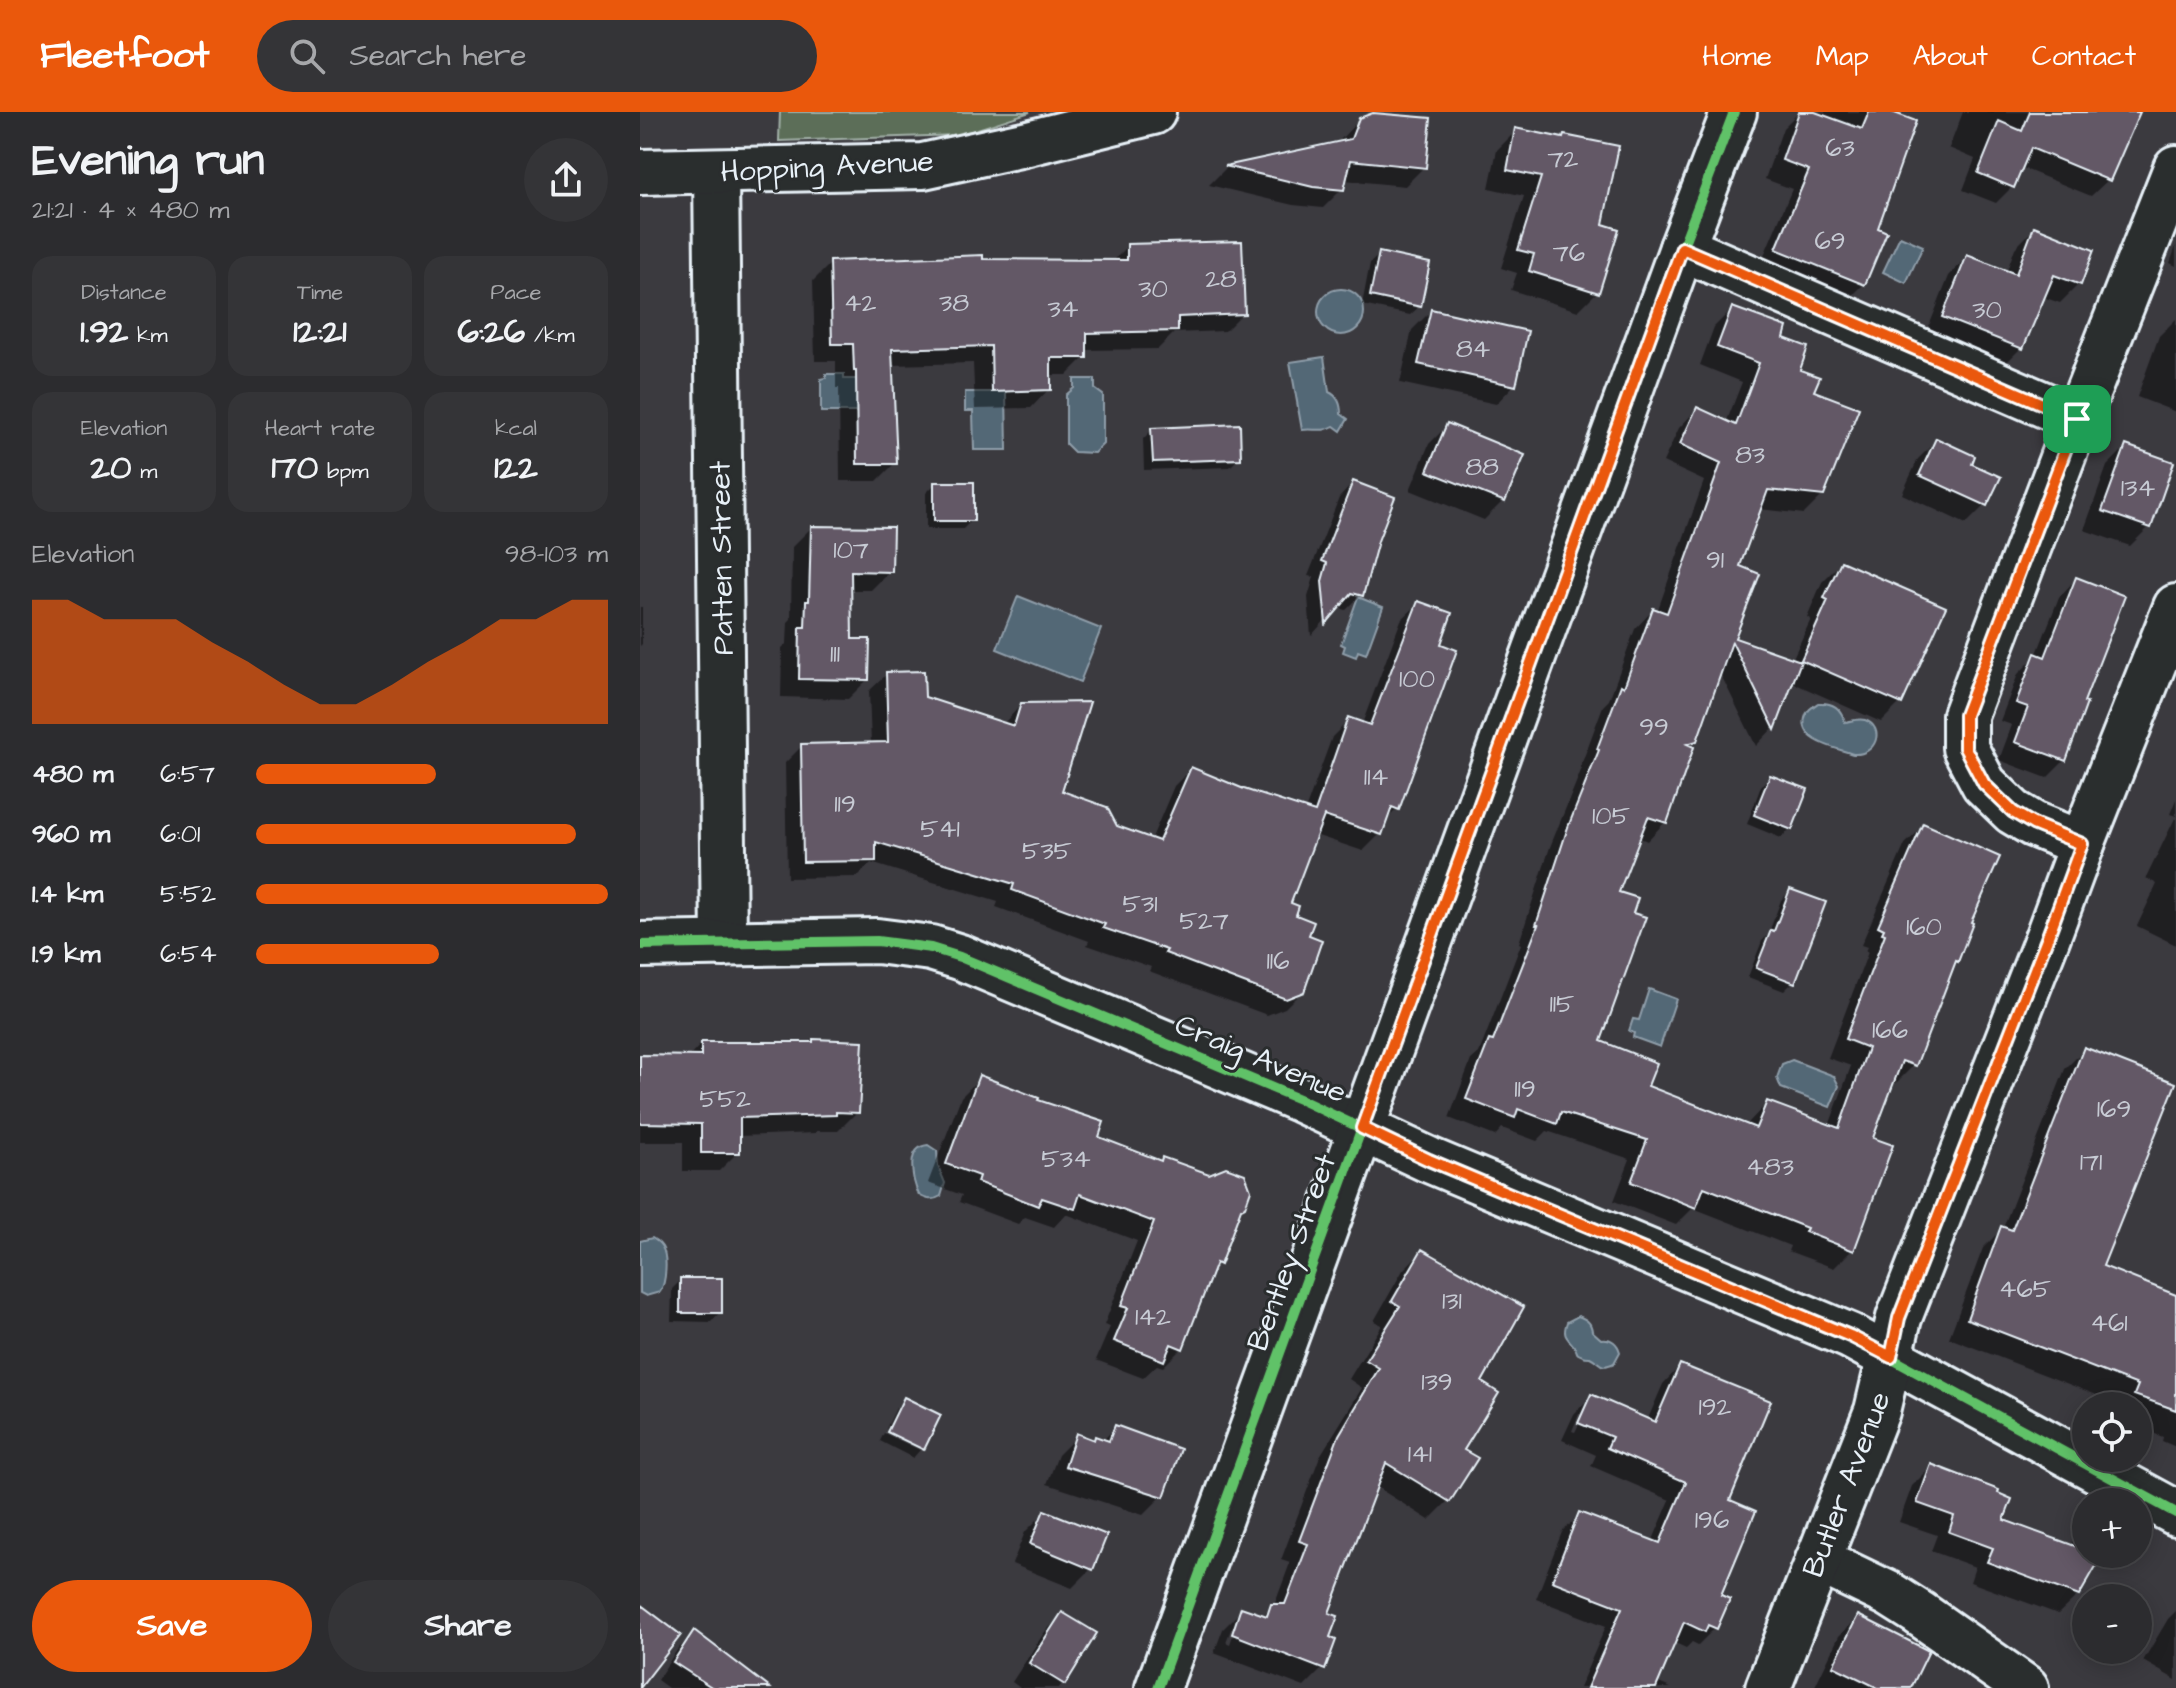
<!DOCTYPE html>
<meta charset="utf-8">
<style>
body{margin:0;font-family:"Architects Daughter",sans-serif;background:#343437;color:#f1f3f6;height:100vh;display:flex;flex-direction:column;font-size:30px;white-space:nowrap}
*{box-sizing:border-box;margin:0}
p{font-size:26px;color:#a6a7aa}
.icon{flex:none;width:44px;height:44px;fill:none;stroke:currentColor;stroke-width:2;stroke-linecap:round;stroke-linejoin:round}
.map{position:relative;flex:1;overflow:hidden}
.side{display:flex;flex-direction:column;background:#2c2c2f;width:640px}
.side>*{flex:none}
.buttons{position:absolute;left:1432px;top:1280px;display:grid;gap:16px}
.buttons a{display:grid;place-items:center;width:80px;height:80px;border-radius:50%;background:#2c2c2f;box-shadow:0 4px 20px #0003,0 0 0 2px #48484b;font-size:40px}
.pin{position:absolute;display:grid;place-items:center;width:68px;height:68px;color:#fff;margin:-34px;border-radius:16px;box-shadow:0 4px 12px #0006}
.round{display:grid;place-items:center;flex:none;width:84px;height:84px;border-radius:42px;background:#343437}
.headline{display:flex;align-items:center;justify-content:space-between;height:136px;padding:0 32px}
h1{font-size:44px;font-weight:800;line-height:60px}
.figures{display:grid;grid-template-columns:repeat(3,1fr);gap:12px;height:136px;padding:8px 32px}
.figures div{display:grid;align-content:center;border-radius:20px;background:#343437;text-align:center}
.figures b{font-size:34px;font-weight:800}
.figures small{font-size:22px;font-weight:400}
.figures p{font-size:22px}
.chart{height:224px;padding:16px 32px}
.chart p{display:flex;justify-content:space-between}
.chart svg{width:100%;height:144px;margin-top:8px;fill:#ea580c;opacity:.7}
.primary-button{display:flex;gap:16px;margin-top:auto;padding:16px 32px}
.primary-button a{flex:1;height:92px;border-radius:48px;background:#ea580c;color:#fff;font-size:32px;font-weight:800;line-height:92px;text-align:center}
.primary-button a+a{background:#343437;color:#f1f3f6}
ul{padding:0 32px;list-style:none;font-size:26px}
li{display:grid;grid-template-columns:128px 96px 1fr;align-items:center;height:60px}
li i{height:20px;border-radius:10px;background:#ea580c}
header{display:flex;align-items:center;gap:48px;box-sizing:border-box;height:112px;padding:0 40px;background:#ea580c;color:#fff}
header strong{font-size:38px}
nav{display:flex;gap:44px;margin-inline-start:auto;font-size:28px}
.search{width:560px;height:72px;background:#343437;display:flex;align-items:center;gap:20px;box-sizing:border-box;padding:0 28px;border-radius:44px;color:#a6a7aa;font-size:30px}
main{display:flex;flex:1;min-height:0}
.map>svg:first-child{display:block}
</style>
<header>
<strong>Fleetfoot</strong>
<div class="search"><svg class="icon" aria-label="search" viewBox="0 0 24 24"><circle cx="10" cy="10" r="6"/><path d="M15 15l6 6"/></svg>Search here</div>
<nav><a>Home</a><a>Map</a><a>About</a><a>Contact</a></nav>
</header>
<main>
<section class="side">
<div class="headline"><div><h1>Evening run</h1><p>21:21 · 4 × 480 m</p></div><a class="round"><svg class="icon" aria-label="share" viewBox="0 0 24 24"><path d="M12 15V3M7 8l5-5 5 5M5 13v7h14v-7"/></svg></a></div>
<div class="figures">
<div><p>Distance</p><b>1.92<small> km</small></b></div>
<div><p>Time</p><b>12:21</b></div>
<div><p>Pace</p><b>6:26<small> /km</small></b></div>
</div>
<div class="figures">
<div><p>Elevation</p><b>20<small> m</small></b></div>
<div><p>Heart rate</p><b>170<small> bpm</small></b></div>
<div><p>kcal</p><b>122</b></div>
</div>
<div class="chart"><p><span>Elevation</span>98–103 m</p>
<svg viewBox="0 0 160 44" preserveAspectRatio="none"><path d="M0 44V6L10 6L20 12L30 12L40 12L50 19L60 25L70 32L80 38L90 38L100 32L110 25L120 19L130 12L140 12L150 6L160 6V44z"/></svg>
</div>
<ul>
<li><b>480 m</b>6:57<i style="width:51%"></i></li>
<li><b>960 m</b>6:01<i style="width:91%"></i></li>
<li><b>1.4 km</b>5:52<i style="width:100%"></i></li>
<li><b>1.9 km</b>6:54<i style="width:52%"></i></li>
</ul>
<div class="primary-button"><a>Save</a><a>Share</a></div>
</section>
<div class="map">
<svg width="1536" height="1576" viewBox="0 0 1536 1576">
<rect width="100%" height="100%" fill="#3b3a3f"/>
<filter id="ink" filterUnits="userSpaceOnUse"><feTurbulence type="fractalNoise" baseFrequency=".0125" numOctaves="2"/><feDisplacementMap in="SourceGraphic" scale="16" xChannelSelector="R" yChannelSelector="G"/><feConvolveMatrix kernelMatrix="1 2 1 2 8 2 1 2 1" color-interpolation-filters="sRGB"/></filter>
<g filter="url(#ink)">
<polygon fill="#5c6e58" stroke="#a2b0a8" stroke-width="2" points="140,0 390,0 319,23 139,29"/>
<g fill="#536776" stroke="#8f9eaa" stroke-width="2">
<polygon points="1260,124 1283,134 1266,171 1243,160"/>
<circle cx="701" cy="200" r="23"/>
<path d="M684 245 689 280C698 284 701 292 701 302L708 307 701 319 694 314C682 321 674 316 662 318L650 250Z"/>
<polygon points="186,262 204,262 204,267 240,267 240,300 181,300 181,267 186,266"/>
<polygon points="434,267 455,267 455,277 463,283 463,332 454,341 434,340 426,332 426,283 434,276"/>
<polygon points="325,280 366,280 367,338 334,338 333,299 325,299"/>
<polygon points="378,484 461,517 440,570 357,537"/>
<polygon points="718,485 743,495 726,542 718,539 716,545 703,540 705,534 701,532"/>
<path d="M1178 591C1193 590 1201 596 1205 610 1211 609 1218 606 1225 608 1246 616 1236 644 1213 642 1197 636 1159 630 1165 606 1167 598 1172 595 1178 591Z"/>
<polygon points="1009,877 1036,887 1020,935 993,925 994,921 989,919 993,907 999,908"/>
<polygon points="1152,948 1194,964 1199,974 1190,995 1141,976 1137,966 1142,952"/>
<path d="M288 1033 297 1039 298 1054 305 1071 301 1084C293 1089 287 1088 279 1083 272 1068 265 1035 288 1033Z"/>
<path d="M12 1126C17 1129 19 1130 22 1135 28 1145 26 1171 20 1180L6 1184 0 1181V1129Z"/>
<path d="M938 1204C946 1207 951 1210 952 1219L961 1227C971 1226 977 1230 980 1240L974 1251C959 1258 961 1250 950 1245 948 1245 945 1245 943 1244 934 1241 939 1241 934 1234 927 1225 922 1224 927 1210Z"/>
</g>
<g fill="#0007" fill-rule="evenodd">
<polygon points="1159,0 1252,0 1224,172 1205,191 1119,155 1152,77 1125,67 1143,16"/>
<polygon points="1323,0 1498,0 1468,68 1451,84 1380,55 1372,75 1356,91 1323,78 1335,47 1309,36"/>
<polygon points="720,7 784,55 765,74 704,68 702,77 683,96 653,93 569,73 586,56 699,32 701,27"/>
<polygon points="876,19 961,113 957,180 938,199 871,178 877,161 861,156 884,84 849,76 857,38"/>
<polygon points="1394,117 1452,139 1439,172 1420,191 1403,185 1381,236 1362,255 1285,224 1309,164 1327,145 1366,161 1375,136"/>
<polygon points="488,134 603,201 585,219 534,221 518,237 445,238 445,245 427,263 409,263 409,277 391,296 335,297 333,251 251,253 255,351 237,369 200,369 199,276 196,276 196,249 175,249 173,169 191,151 341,149 472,150"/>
<polygon points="1536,134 1536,154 1530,151"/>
<polygon points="740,142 780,194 770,203 722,193 730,151"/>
<polygon points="1092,197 1141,227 1157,259 1172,280 1183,383 1164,402 1119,397 1097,455 1093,527 1152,548 1171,507 1167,505 1182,470 1201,451 1260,591 1241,610 1151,570 1133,616 1116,634 1079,559 1055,628 1048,635 1025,710 1007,729 998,725 976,781 959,931 1005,975 1107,1014 1109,1010 1127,991 1189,1014 1211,954 1188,946 1228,840 1225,839 1227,835 1221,833 1265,732 1284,714 1329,812 1274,953 1256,971 1252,970 1231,1027 1212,1138 1194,1156 1148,1139 1150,1134 1053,1096 1036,1113 974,1089 990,1047 907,1019 897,1029 862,1016 855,1024 809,1006 831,948 839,941 881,832 879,831 910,735 942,656 940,656 963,594 969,588 995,517 1013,498 1017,500 1064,369 1023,350 1039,316 1057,297 1086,311 1102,270 1060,253 1074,215"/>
<polygon points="791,199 874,273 856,292 760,271 772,218"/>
<polygon points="1536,207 1536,300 1497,285 1519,224"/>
<polygon points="808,313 863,389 844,408 770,378 789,332"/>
<polygon points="512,318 599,346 590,355 504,358 503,327"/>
<polygon points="1297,328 1329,353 1345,393 1326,412 1262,382 1278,347"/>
<polygon points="1486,335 1509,415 1490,434 1444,418 1467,354"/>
<polygon points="713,371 736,428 721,483 706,498 697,495 671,524 668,485 674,465 668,464 699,386"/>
<polygon points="295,372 332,408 323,417 286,417 286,381"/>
<polygon points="171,416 250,459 231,478 209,478 210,529 227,568 208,587 141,585 142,536 147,531 148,510 151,507 152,435"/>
<polygon points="1436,467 1441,591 1425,648 1407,666 1359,648 1372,613 1360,609 1378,562 1396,544 1419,485"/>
<polygon points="779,491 798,533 758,696 744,710 740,722 723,739 675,723 649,793 653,804 666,824 663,878 645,896 627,903 509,859 511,855 447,833 449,829 356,795 358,790 231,751 217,765 147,766 145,651 162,634 231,633 229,579 247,562 283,587 364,611 381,593 420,680 475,716 511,728 534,674 551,657 603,679 665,699 692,625 709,608 722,612 761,508"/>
<polygon points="0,495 2,495 2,532 0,534"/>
<polygon points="1130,665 1150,717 1141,726 1107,712 1121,674"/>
<polygon points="1536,687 1536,833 1497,814 1517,772 1506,766 1536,704 1530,702"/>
<polygon points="1150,779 1153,870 1144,879 1108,865 1122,829 1128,823 1141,788"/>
<polygon points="174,929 217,1000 198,1019 177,1019 175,1021 98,1024 98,1040 79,1059 43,1059 43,1030 0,1030 0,945 48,946 61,932 171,932"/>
<polygon points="1444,938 1460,1155 1536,1185 1536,1335 1522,1329 1523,1325 1499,1316 1501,1311 1498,1310 1498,1294 1480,1294 1480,1292 1309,1226 1343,1136 1363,1116 1425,957"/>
<polygon points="340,966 456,1027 519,1051 523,1047 599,1098 578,1152 570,1160 542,1236 523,1255 517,1253 503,1266 456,1248 470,1215 464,1213 497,1129 426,1102 414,1115 385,1105 378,1112 319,1090 322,1083 288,1071 321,985"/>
<path d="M782 1139 839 1271 821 1339 835 1347 808 1389 789 1408 735 1374 687 1502V1526L683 1556 664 1575 574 1541 583 1517 602 1498 622 1504 634 1494 650 1451 641 1448 680 1344 722 1276 709 1267 742 1213 734 1209 763 1158ZM591 1517H595L590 1532 586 1530Z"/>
<polygon points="41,1168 80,1200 71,1210 31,1209 32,1177"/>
<path d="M1040 1254 1087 1389 1075 1516 1058 1533 1052 1530 1046 1536 1033 1530 1016 1570 1031 1576H939L966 1514 896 1487 922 1420 940 1403 1012 1430 1030 1388 951 1354 956 1343 922 1328 934 1302 951 1284 1007 1309 1023 1272ZM939 1302H944L935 1320 932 1319Z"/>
<polygon points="265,1287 298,1304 281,1337 281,1334 246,1317 256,1296"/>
<polygon points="476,1315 522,1384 503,1403 407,1372 418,1343 437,1324 453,1329 462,1329"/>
<polygon points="244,1321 280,1338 273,1346 240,1329"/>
<polygon points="1291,1355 1355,1382 1362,1409 1428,1434 1439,1423 1446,1427 1446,1442 1461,1442 1438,1483 1418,1502 1330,1470 1335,1455 1291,1439 1297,1423 1259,1410 1272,1374"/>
<polygon points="404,1401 464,1424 451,1457 432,1476 372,1452 385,1420"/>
<polygon points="1536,1499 1536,1568 1503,1549 1528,1507"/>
<polygon points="422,1502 454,1522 419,1576 380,1576 372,1570 404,1521"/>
<polygon points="1218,1505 1268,1576 1179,1576 1175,1574 1199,1524"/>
<polygon points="54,1521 126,1576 28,1576 17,1568 37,1538"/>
</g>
<g fill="#645866" stroke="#e8f1f8" stroke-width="2">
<polygon points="1159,0 1175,0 1222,17 1229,0 1252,0 1276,9 1238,116 1247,120 1225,173 1136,137 1169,58 1142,48"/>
<polygon points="1390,0 1500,0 1470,69 1391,36 1374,76 1338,61 1359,9 1382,19"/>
<polygon points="733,1 791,6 786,56 711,48 704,78 673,75 585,54 711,27 719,6"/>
<polygon points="875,16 923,26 924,23 979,34 963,112 979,117 959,181 889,159 894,142 878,138 901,65 867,58"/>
<polygon points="1394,114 1454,138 1441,173 1414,163 1383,237 1302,205 1327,143 1376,162"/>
<polygon points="602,129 605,202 538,205 538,219 447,221 447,246 411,246 411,278 352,280 351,234 252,237 257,352 217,352 216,259 214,259 213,232 192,232 190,149 343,143 343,147 487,148 487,132"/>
<polygon points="739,140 790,151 781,195 730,184"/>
<polygon points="1092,195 1147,215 1144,226 1168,235 1160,258 1180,265 1174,279 1219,296 1184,384 1128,378 1100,454 1120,462 1095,526 1161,549 1135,618 1092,530 1057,629 1047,632 1054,635 1027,711 1008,705 979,780 998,786 993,801 1006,805 961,929 1017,951 1008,974 1116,1016 1127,989 1199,1016 1228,936 1205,927 1245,822 1242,821 1244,817 1238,814 1283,711 1360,745 1331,810 1333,811 1318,850 1316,849 1276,954 1262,949 1233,1026 1253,1033 1214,1139 1165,1120 1167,1116 1064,1075 1056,1096 991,1070 1007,1028 921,1000 917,1012 878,997 875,1006 826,987 849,928 853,929 898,813 896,813 928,715 959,638 957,637 981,573 984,575 1013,496 1027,501 1081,351 1040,332 1057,295 1096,313 1119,251 1077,235"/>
<polygon points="791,197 888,219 876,274 778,252"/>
<polygon points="807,311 885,343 865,390 787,359"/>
<polygon points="600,312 601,347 513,350 511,316"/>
<polygon points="1296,326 1335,344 1332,352 1361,365 1347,394 1279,363"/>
<polygon points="1486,333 1534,350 1511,416 1462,399"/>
<polygon points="713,369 755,385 738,429 723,484 712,481 686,512 682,469 687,451 682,449"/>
<rect x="294" y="370" width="40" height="39"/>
<polygon points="171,414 253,415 252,460 211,459 212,527 230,527 229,568 159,567 160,515 165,515 166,489 169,489"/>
<polygon points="1201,449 1306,495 1262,592 1161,548 1188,488 1184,486"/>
<polygon points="1436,465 1485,484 1444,590 1447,591 1426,649 1375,630 1388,595 1376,591 1395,541 1405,545"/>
<polygon points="778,489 812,501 801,532 817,538 759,698 752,695 742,723 684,704 651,791 659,794 656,803 674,810 669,823 682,828 664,880 646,887 525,841 527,838 463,816 465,812 372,778 374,772 236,730 236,749 163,750 161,632 248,630 246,560 284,559 285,585 374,614 381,591 450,590 422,679 467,695 477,714 519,729 551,655 604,677 675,700 708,605 730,613"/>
<polygon points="1130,663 1168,677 1152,718 1114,703"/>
<polygon points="1150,777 1186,790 1155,871 1116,856 1131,818 1134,819"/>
<polygon points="173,927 223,929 219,1001 196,1000 196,1003 100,1006 100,1041 61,1041 61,1012 0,1011 0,943 61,944 61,930 173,930"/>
<polygon points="1444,935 1536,971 1463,1154 1536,1183 1536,1298 1494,1283 1498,1273 1327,1207 1361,1114 1372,1118"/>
<polygon points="339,963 399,986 398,988 464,1010 459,1025 521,1049 522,1045 569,1062 586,1055 605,1062 611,1078 605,1095 601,1097 580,1153 576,1151 543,1237 531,1232 524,1249 474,1229 488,1196 481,1194 514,1110 440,1082 435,1097 402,1086 398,1094 337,1070 339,1064 306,1052"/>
<polygon points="782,1137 884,1195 842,1270 859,1281 824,1338 838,1346 810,1390 746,1351 689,1501 698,1504 690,1525 696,1528 685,1558 592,1522 601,1495 627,1504 631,1492 645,1492 668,1432 659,1429 699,1323 739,1256 726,1248 760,1194 752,1189"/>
<rect x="40" y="1166" width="42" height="35"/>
<polygon points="1040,1252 1131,1289 1090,1388 1116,1399 1081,1483 1090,1487 1077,1517 1068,1513 1065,1520 1044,1510 1016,1576 947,1576 982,1496 912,1469 939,1400 1020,1431 1046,1370 967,1336 972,1325 938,1311 951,1282 1015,1310"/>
<polygon points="264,1285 301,1303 284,1338 247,1320"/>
<polygon points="475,1313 541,1337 524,1385 425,1354 436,1321 454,1328 455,1324 469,1329"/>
<polygon points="1291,1352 1359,1378 1358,1381 1372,1387 1364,1408 1446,1438 1446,1442 1463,1442 1439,1484 1347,1450 1353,1436 1309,1420 1314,1404 1277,1391"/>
<polygon points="404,1398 467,1423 453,1458 390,1432"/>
<polygon points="0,1492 41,1523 0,1576"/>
<polygon points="422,1500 457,1521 425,1573 389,1551"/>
<polygon points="1218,1503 1289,1539 1271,1576 1238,1576 1193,1554"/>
<polygon points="54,1518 130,1576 73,1576 33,1550"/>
</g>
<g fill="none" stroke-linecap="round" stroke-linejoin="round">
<g stroke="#e8f1f8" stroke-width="50">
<g id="street">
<polyline points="76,59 84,832"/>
<polyline points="0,60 283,54 384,32 513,0"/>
<polyline points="1042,136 1437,307"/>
<polyline points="1442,732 1393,712 1373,700 1344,672 1325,636 1325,603 1437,307 1536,56"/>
<polyline points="0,833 237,829 291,836 320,845 661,988 789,1048 1210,1224 1536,1401"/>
<polyline points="1178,1448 1249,1482 1279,1501 1386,1576"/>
<polyline points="518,1576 1042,136 1094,0"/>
<polyline points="1128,1576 1237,1299 1259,1206 1408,824 1442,732 1536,495"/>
</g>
</g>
<use href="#street" stroke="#2a2d2e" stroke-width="44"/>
<g stroke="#2a2d2e" stroke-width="15">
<g id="cycleway">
<polyline points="0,833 237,829 291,836 320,845 661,988 789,1048 1210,1224 1536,1401"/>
<polyline points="518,1576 1042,136 1094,0"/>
</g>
</g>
<use href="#cycleway" stroke="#61c268" stroke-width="10"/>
</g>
</g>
<g fill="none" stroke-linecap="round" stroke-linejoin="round" filter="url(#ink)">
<g stroke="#fff" stroke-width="16">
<polygon id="route" points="1042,136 1437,307 1325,603 1325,636 1344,672 1373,700 1393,712 1442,732 1408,824 1259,1206 1251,1245 1210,1224 789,1048 722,1016"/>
</g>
<use href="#route" stroke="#ea580c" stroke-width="10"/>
</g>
<g text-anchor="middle" stroke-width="6" stroke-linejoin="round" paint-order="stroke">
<g font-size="26" fill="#c7cbd4">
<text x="1200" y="44">63</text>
<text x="923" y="55">72</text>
<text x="1190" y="137">69</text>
<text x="929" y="149">76</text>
<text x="581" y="175">28</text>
<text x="513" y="185">30</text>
<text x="220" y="199">42</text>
<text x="314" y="199">38</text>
<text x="423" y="205">34</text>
<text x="1347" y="206">30</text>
<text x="833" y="245">84</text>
<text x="1110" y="351">83</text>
<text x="842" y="363">88</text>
<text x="1498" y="384">134</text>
<text x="211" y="446">107</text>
<text x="1075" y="456">91</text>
<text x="195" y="550">111</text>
<text x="777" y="575">100</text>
<text x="1014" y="623">99</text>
<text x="736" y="673">114</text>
<text x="205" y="700">119</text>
<text x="971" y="712">105</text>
<text x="300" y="725">541</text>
<text x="407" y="747">535</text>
<text x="500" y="800">531</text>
<text x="564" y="817">527</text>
<text x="1284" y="823">160</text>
<text x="638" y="857">116</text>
<text x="922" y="900">115</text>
<text x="1250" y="926">166</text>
<text x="885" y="985">119</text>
<text x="85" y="995">552</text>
<text x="1474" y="1005">169</text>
<text x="426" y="1055">534</text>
<text x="1451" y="1058">171</text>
<text x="1130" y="1063">483</text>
<text x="1385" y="1185">465</text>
<text x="812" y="1197">131</text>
<text x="513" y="1213">142</text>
<text x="1469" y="1219">461</text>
<text x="797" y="1278">139</text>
<text x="1075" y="1303">192</text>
<text x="780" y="1350">141</text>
<text x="1072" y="1416">196</text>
</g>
<g font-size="30" fill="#e8f1f8" stroke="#2a2d2e">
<text transform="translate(187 54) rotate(-3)" y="10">Hopping Avenue</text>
<text transform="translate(81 446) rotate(-91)" y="10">Patten Street</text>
<text transform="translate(621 946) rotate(23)" y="10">Craig Avenue</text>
<text transform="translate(651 1140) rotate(-70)" y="10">Bentley Street</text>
<text transform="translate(1206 1372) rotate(-69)" y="10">Butler Avenue</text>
</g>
</g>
</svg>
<div class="buttons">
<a><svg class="icon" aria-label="locate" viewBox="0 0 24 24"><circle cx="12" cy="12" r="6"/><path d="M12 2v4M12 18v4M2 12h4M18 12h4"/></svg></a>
<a>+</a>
<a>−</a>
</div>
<div class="pin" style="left:1437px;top:307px;background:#1e9e55"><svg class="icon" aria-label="arrive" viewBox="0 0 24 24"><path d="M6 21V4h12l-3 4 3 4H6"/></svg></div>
</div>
</main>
